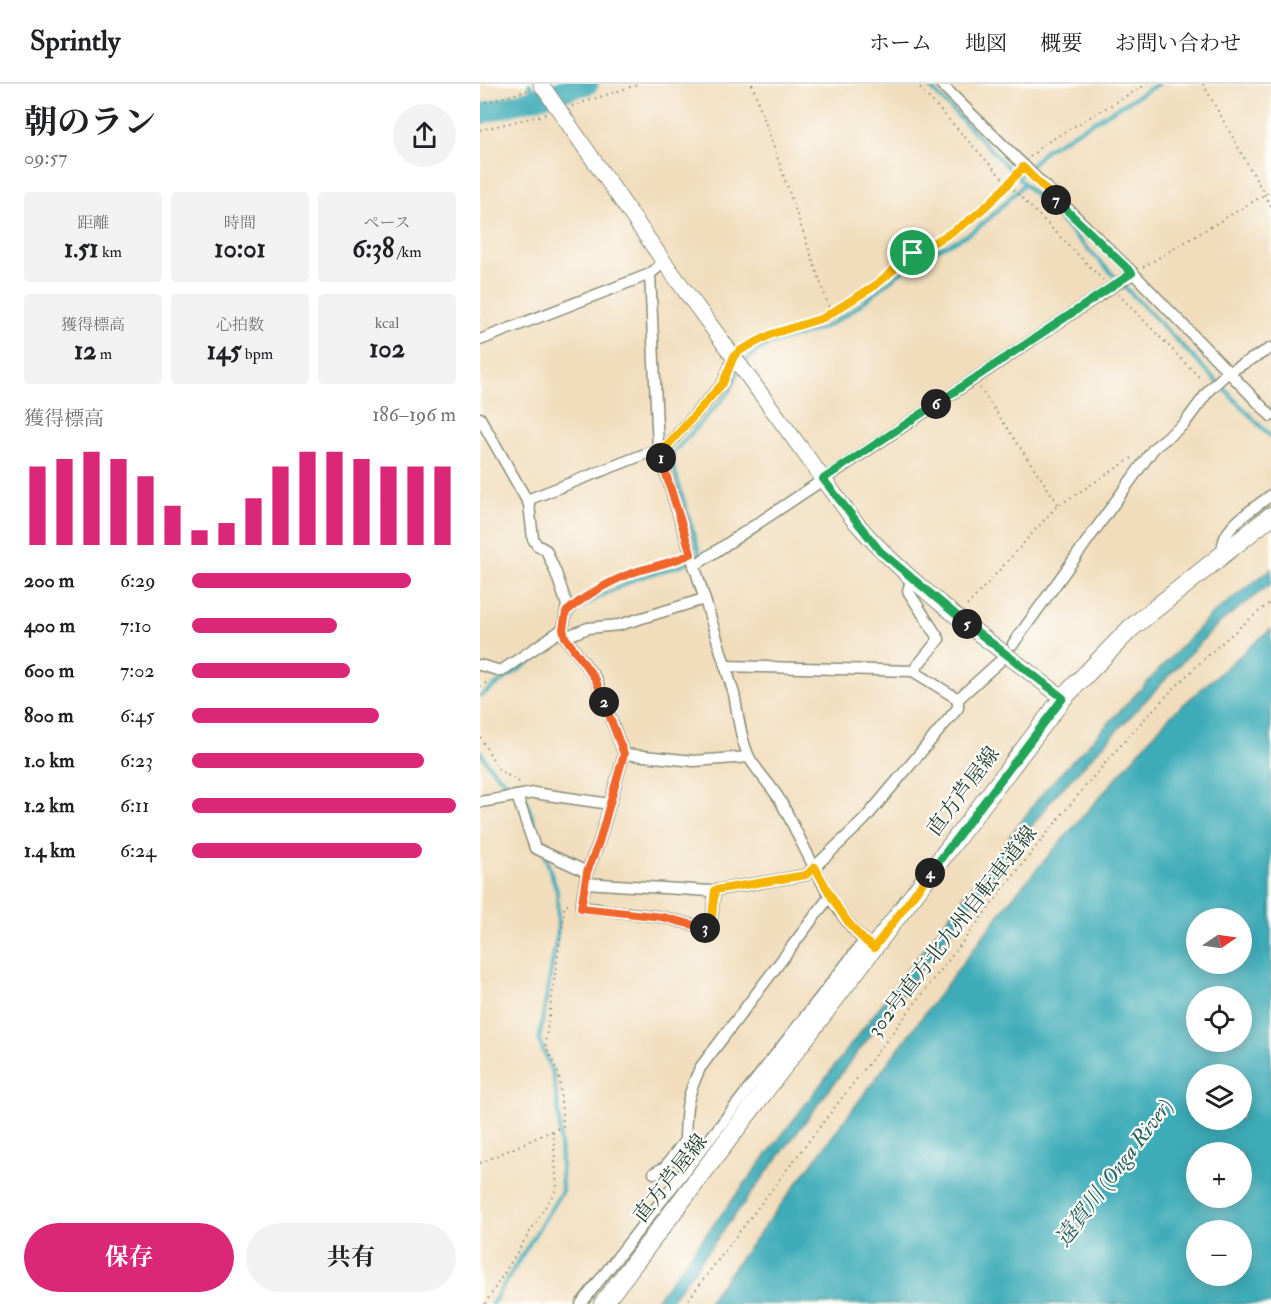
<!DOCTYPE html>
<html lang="ja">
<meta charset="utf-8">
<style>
body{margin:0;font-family:"IM FELL Double Pica","Noto Serif JP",serif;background:#f2f2f2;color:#202124;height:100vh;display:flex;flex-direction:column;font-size:22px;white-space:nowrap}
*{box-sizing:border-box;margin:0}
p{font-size:20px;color:#757577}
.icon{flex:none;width:33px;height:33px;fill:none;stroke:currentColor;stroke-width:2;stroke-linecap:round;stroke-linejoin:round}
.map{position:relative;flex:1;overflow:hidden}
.drawer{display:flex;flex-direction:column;background:#fff;width:480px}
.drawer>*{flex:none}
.needle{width:39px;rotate:77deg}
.fabs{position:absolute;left:706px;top:824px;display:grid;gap:12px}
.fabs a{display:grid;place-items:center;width:66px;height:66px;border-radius:50%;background:#fff;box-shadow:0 3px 15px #0003;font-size:30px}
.pin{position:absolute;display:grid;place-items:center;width:51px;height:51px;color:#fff;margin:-26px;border:3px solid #fff;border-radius:50%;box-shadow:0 2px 6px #0007}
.km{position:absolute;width:30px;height:30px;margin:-15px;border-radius:50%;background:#222;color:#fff;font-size:16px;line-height:30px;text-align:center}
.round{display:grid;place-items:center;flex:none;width:63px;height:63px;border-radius:32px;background:#f2f2f2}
.head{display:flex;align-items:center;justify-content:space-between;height:102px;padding:0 24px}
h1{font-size:33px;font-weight:700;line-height:45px}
.metrics{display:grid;grid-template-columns:repeat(3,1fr);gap:9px;height:102px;padding:6px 24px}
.metrics div{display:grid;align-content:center;border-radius:6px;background:#f2f2f2;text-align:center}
.metrics b{font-size:26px;font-weight:700}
.metrics small{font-size:16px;font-weight:400}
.metrics p{font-size:16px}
.chart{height:168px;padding:12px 24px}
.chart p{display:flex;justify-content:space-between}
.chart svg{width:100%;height:108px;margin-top:6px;stroke:#db2777;stroke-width:6}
.primary-button{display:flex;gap:12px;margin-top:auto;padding:12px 24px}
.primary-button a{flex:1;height:69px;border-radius:36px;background:#db2777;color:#fff;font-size:24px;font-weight:700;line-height:69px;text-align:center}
.primary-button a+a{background:#f2f2f2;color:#202124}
ul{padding:0 24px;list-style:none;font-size:20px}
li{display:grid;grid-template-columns:96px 72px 1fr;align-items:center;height:45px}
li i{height:15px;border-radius:8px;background:#db2777}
header{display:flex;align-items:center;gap:36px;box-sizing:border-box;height:84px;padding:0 30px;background:#fff;border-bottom:2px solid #e0e0e0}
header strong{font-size:28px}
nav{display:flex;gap:33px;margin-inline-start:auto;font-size:21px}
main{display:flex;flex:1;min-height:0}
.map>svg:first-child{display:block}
</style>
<header>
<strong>Sprintly</strong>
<nav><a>ホーム</a><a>地図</a><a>概要</a><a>お問い合わせ</a></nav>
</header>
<main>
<section class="drawer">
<div class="head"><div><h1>朝のラン</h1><p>09:57</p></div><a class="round"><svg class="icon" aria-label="share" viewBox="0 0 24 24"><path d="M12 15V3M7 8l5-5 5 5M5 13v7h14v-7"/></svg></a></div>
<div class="metrics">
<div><p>距離</p><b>1.51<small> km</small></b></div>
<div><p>時間</p><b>10:01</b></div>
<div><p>ペース</p><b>6:38<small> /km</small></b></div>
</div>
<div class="metrics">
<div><p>獲得標高</p><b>12<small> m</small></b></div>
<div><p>心拍数</p><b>145<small> bpm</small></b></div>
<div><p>kcal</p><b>102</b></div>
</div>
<div class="chart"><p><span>獲得標高</span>186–196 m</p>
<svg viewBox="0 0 160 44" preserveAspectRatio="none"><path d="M5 44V12M15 44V9M25 44V6M35 44V9M45 44V16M55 44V28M65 44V38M75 44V35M85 44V25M95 44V12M105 44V6M115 44V6M125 44V9M135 44V12M145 44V12M155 44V12"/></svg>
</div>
<ul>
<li><b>200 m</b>6:29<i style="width:83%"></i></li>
<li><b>400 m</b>7:10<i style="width:55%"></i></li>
<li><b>600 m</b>7:02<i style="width:60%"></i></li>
<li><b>800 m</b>6:45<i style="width:71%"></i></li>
<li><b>1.0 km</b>6:23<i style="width:88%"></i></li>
<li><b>1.2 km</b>6:11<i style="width:100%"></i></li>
<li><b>1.4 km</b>6:24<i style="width:87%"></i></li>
</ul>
<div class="primary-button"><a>保存</a><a>共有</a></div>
</section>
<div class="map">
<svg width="791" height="1220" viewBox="0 0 791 1220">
<rect width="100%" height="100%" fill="#fdfcf7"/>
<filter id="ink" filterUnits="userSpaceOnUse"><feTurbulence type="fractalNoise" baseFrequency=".0167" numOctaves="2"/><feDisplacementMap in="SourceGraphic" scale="12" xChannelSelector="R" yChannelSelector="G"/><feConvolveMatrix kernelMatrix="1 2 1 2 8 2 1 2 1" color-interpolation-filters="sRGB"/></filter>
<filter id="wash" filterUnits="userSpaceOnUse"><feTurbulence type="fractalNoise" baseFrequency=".008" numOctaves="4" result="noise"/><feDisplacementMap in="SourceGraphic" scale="24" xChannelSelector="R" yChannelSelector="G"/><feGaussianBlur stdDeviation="1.35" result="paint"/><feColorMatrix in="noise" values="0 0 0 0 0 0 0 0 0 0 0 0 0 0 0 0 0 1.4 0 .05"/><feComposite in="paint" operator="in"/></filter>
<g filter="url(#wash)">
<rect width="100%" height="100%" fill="#f1ddbc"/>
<g fill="#3cacb8" stroke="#2e7476" stroke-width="1.5" fill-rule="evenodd">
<polygon points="791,485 791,500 738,540 574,713 370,978 188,1220 173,1220 565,706 731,531"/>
<path d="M791 545V1220H226L531 815 690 632ZM717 834H762V879H717ZM717 912H762V957H717ZM717 990H762V1035H717ZM717 1068H762V1113H717ZM717 1146H762V1191H717Z"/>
</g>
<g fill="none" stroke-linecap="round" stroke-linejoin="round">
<g stroke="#3cacb8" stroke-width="4">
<polyline points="49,0 58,13"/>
<polyline points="447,0 791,353"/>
<polyline points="538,94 567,65 678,0"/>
<path d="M264 280C281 255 319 255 345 243 375 228 400 204 426 184 445 169 469 162 490 149 510 137 527 116 544 100"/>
<polyline points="87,544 100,524 117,514 158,494 202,481 220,471 192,378 192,370 250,307 259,286"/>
<polyline points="0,612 80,558 82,554"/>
<path d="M0 667C10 686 23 699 43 707L63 764"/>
<polyline points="12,1220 82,1107 79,1031 73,990 59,956 78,846 77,807 65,771"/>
</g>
<polyline stroke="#3cacb8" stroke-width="21" points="0,30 108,0"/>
</g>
</g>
<g filter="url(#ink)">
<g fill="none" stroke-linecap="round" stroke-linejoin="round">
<g stroke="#888d78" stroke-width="13">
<g id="street">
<polyline points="461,0 653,189 791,332"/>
<path d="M170 190 178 364 254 610C258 630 260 654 269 673 277 688 292 702 301 718 325 761 353 836 394 864"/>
<polyline points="0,256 170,190 184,178"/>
<polyline points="0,334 49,420 53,455 57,461 66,466 76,489 87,521 83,545"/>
<polyline points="47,416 188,361 243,299 254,272"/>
<path d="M743 468C739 444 774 425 791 411"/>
<polyline points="214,482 653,189"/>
<polyline points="431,496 428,507 459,555 433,587"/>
<polyline points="85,553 108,544 139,541 224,515"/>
<polyline points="533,560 674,364 704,340 730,305 747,289 791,264"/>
<polyline points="0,581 21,587 83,545 85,553 116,595 144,670 214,677 269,673"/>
<polyline points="245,582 433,587 478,615"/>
<polyline points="144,670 119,758 107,788 101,823 182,833 225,844 231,841 235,806"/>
<polyline points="37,712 55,764 107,788"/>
<polyline points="0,718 54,709 130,720"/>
<polyline points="105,799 230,807 326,791 384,736 478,624 478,615 519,578"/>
<path d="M174 1089 185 1083 205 1056C206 1023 206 1015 220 984L350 812"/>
<polyline points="101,1220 384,857"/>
</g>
</g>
<g stroke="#888d78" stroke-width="17">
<path id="secondary" d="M61 0 184 178 372 434C433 506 510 557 583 614"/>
</g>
<g stroke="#888d78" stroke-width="20">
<polyline id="primary" points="123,1220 583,614 651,544 791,432"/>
</g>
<g stroke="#888d78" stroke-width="2" stroke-dasharray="1.5 4.5" stroke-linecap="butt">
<polyline points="272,0 351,229"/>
<polyline points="436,0 527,99 623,196"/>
<polyline points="723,0 791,122"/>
<polyline points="0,20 49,6"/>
<polyline points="92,22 160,0"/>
<polyline points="0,46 67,30"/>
<polyline points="550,73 564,60 667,0"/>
<polyline points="663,183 791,107"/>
<polyline points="638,210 722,296"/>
<polyline points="263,264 292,250 328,240 372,216 396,201 433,169 486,141 519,111 537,89"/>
<polyline points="500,304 579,421"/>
<polyline points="98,518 123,503 161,486 200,475"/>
<polyline points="487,522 576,423 652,374"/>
<polyline points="0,603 10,596"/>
<polyline points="0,653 19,686 41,699"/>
<polyline points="0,1079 83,1042 79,991 65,960 85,821 89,821"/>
<polyline points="5,1220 77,1104 73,1047"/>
<path d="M205 1220C294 1101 386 983 477 865 572 742 667 614 791 518"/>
</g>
<use href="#street" stroke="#fff" stroke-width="10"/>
<use href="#secondary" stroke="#fff" stroke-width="15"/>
<use href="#primary" stroke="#fff" stroke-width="18"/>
</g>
</g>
<g fill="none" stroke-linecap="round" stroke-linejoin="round" filter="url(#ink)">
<g stroke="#fff" stroke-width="12">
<polyline id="split-1" points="181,374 178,364 188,361 243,299 254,272 261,266 292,250 343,234 396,201 433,169"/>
</g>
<g stroke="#fff" stroke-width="12">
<path id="split-2" d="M124 618 116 596 85 553 83 545 86 528C107 510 135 494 161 486 178 481 194 478 211 470L181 374"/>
</g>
<g stroke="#fff" stroke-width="12">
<polyline id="split-3" points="124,618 144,670 119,758 107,788 101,824 182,833 225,844"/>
</g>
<g stroke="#fff" stroke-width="12">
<path id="split-4" d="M225 844 231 841 235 806 326 791 335 783C350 811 368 846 394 864L450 789"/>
</g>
<g stroke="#fff" stroke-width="12">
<polyline id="split-5" points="450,789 583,614 487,540"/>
</g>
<g stroke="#fff" stroke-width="12">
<polyline id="split-6" points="456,320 343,395 400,467 487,540"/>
</g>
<g stroke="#fff" stroke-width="12">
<polyline id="split-7" points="456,320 652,189 576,116"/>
</g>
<g stroke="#fff" stroke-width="12">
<path id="split-8" d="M433 169C482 146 508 125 543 83L576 116"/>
</g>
<use href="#split-1" stroke="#f5b400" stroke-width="8"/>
<use href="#split-2" stroke="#f0652b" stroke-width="8"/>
<use href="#split-3" stroke="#f0652b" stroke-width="8"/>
<use href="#split-4" stroke="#f5b400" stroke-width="8"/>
<use href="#split-5" stroke="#22a559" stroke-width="8"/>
<use href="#split-6" stroke="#22a559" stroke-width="8"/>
<use href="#split-7" stroke="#22a559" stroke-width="8"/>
<use href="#split-8" stroke="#f5b400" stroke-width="8"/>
</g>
<g text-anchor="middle" stroke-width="4.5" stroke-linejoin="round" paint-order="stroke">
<g font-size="21" fill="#1f3d34" stroke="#fdfcf7">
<text transform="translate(483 707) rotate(-53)" y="7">直方芦屋線</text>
<text transform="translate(472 847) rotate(-52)" y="7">302号直方北九州自転車道線</text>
<text transform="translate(190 1094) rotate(-52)" y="7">直方芦屋線</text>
</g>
<g font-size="22" font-style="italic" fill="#296462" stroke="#fdfcf7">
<text transform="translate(633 1088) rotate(-53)" y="8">遠賀川 (Onga River)</text>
</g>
</g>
</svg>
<div class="fabs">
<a><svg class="needle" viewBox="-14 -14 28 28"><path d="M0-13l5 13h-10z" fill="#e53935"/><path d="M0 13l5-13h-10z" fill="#757577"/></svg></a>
<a><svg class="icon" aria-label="locate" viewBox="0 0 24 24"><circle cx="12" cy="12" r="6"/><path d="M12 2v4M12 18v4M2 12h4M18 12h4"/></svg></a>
<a><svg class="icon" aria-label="layers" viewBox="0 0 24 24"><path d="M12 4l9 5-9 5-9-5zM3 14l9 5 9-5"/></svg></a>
<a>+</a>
<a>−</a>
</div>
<div class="pin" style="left:433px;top:169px;background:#1e9e55"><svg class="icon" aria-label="arrive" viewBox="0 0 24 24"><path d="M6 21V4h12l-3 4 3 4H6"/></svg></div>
<b class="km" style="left:181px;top:374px">1</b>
<b class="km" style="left:124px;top:618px">2</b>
<b class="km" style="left:225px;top:844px">3</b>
<b class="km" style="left:450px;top:789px">4</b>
<b class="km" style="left:487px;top:540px">5</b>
<b class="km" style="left:456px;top:320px">6</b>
<b class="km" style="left:576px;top:116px">7</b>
</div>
</main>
